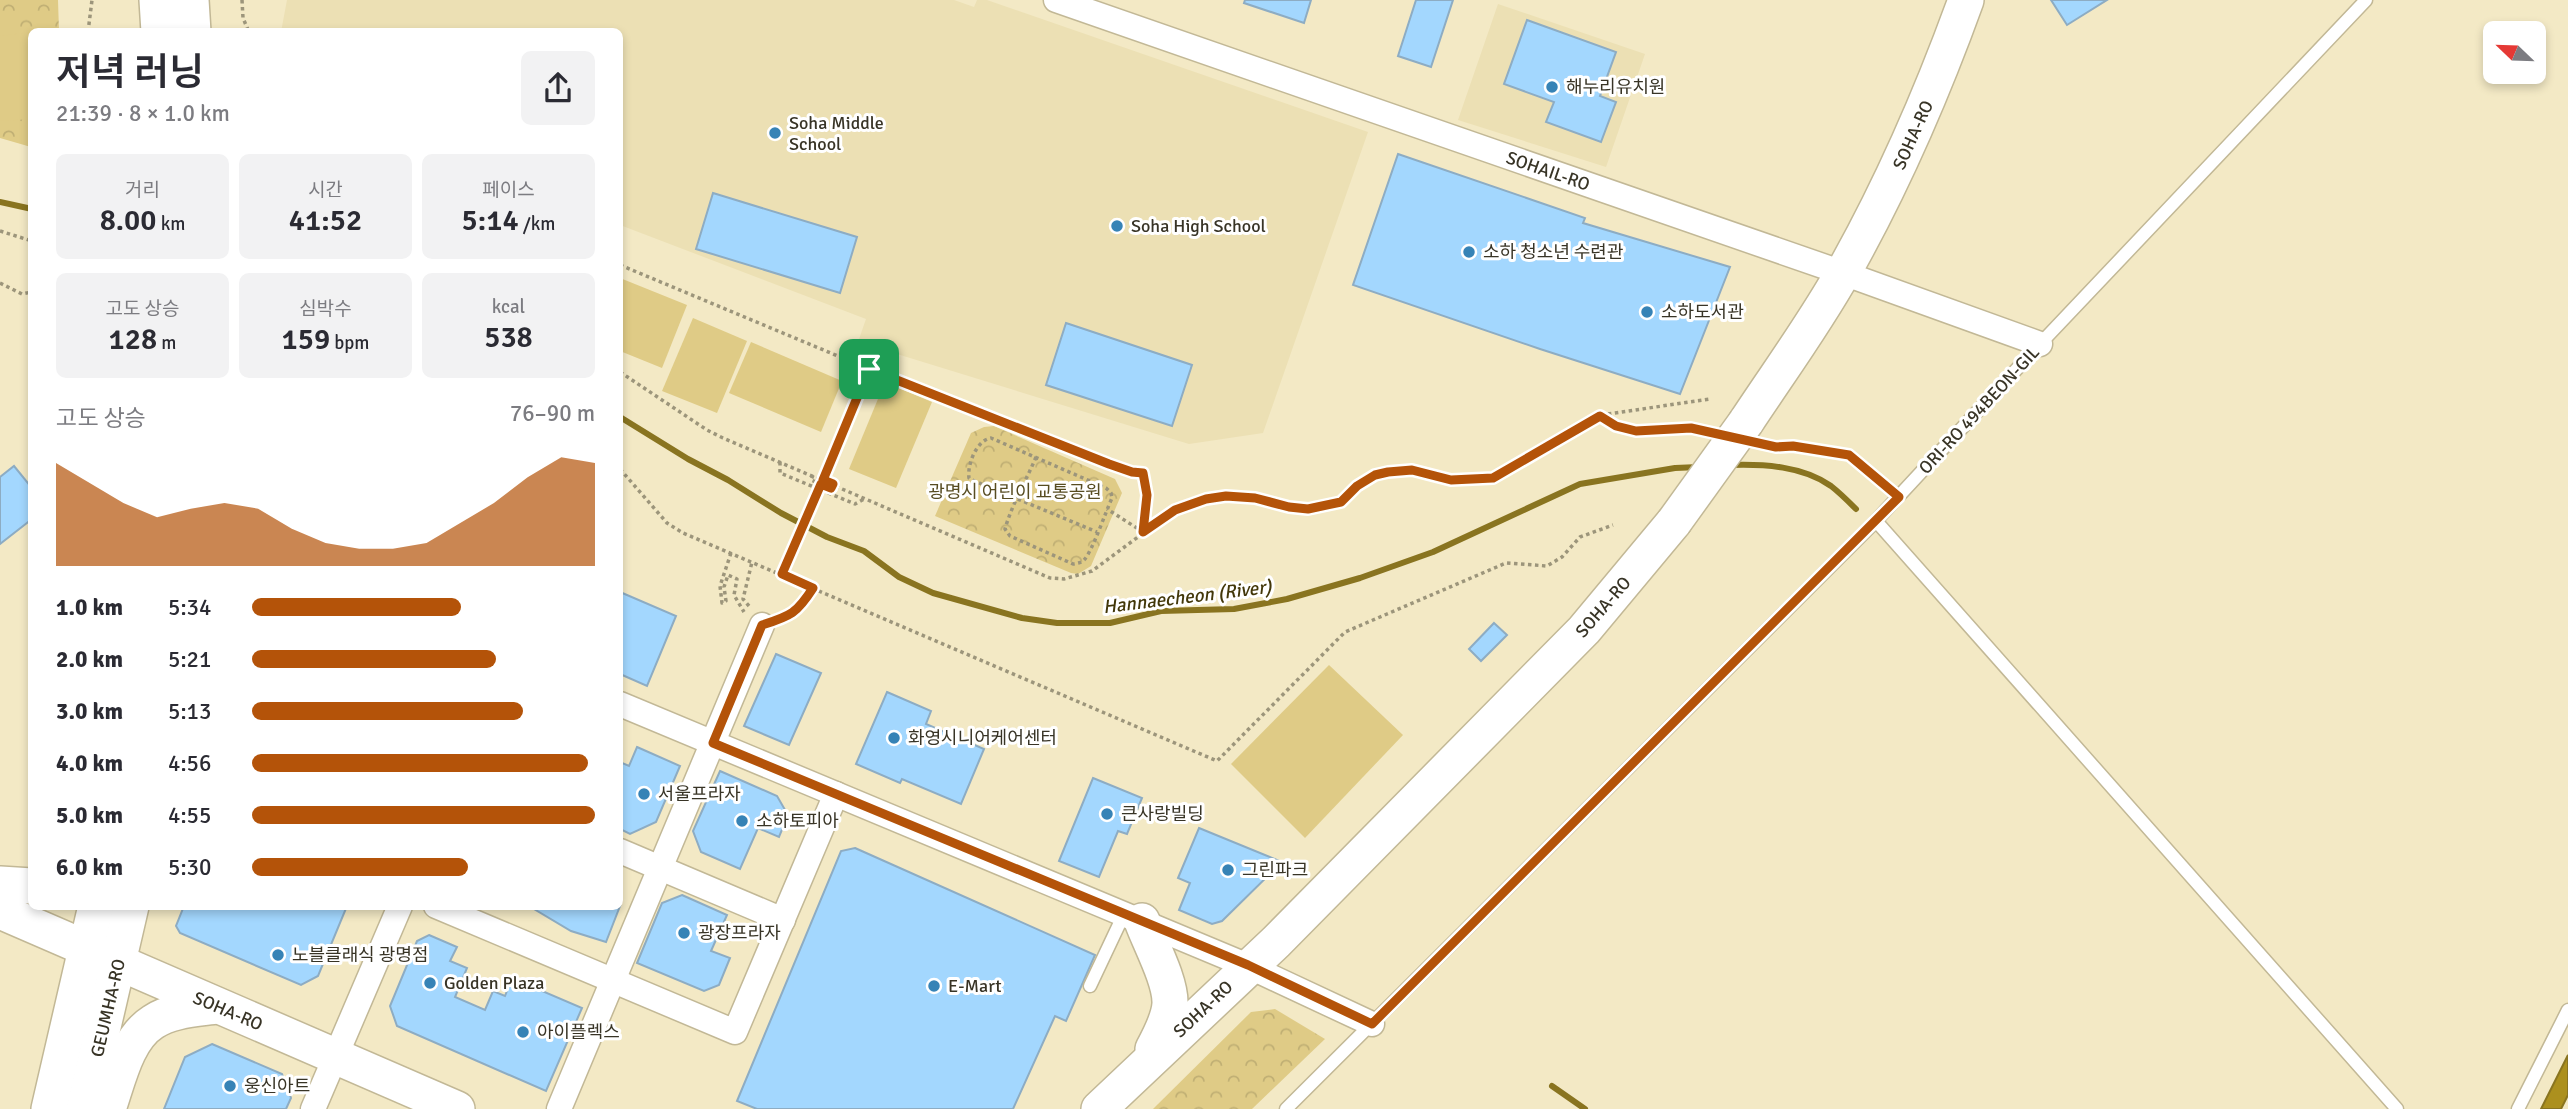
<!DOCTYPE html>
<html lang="ko">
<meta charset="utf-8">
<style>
body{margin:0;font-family:Signika,"Noto Sans KR",sans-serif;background:#f2f2f3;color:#2b2b33;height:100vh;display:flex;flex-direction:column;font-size:26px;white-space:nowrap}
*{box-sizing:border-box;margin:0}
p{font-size:23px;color:#7c7c81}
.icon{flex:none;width:38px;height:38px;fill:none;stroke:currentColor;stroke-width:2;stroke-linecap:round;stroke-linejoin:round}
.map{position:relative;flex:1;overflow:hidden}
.drawer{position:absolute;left:28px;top:28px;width:595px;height:882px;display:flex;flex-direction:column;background:#fff;border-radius:10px;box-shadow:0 4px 10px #0003}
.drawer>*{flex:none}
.needle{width:46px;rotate:293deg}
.buttons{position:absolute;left:2483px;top:21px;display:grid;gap:14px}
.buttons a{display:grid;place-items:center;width:63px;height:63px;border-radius:10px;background:#fff;box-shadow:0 4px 10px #0003;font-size:35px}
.pin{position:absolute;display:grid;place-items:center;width:60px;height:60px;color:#fff;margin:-30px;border-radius:14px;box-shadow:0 4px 10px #0006}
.round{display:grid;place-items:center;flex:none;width:74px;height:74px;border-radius:10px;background:#f2f2f3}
.summary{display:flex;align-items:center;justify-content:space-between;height:119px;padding:0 28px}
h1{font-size:38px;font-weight:600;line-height:52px}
.metrics{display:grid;grid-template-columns:repeat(3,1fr);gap:10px;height:119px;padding:7px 28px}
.metrics div{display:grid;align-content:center;border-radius:10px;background:#f2f2f3;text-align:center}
.metrics b{font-size:30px;font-weight:600}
.metrics small{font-size:19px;font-weight:400}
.metrics p{font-size:19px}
.chart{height:196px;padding:14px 28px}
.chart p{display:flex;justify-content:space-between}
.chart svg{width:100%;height:126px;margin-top:7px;fill:#b45309;opacity:.7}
ul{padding:0 28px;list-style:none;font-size:23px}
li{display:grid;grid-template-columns:112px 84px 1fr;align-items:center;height:52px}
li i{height:18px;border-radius:9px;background:#b45309}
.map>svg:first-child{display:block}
</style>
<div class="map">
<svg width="2568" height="1109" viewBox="0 0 2568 1109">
<defs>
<pattern id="park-crowns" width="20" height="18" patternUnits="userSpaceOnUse" patternTransform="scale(1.75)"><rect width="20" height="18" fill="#dfcb86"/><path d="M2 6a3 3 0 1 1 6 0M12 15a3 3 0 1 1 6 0" fill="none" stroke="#c0af74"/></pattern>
</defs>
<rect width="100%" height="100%" fill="#f3e9c5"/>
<g fill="#ece0b4">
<polygon points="287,0 954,0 974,7 977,0 987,0 1368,132 1263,433 1189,444 858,342 866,319 620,225 620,32 281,32"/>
<polygon points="1498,4 1645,54 1606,167 1458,120"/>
</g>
<g fill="url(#park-crowns)">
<polygon points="0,0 58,0 59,31 32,32 31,147 0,138"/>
<polygon points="994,426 1115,479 1122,493 1091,566 1078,574 1071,573 935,516 971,433 984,427"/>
<polygon points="1275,1009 1325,1039 1252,1109 1153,1109 1251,1012"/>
</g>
<g fill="#dfcb86">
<polygon points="31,32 31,119 0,121 0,36"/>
<polygon points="620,278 687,305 662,368 620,351"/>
<polygon points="693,318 747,341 717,413 662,391"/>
<polygon points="751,342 842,381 821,432 729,393"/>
<polygon points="885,382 932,402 896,488 849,469"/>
<polygon points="1329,665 1403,735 1305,838 1231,764"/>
</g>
<polygon fill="#ac901e" stroke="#897420" stroke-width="2" points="2568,1055 2568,1095 2561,1109 2541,1109"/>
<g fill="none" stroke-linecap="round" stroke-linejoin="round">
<g stroke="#897420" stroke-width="6">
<polyline points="0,202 32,209"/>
<polyline points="620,417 688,459 728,480 781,513 827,537 864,551 899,577 933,593 1022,618 1057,623 1110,623 1161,611 1234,609 1287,599 1360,578 1433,552 1580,484 1675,468 1699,467"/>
<path d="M1731 465C1764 464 1803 466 1831 486 1840 493 1848 501 1856 509"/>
<polyline points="1552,1086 1585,1109"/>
</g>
</g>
<g fill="#a3d7fe" stroke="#8dacc3" stroke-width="2">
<polygon points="1245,0 1311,0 1304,23 1244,3"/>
<polygon points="1416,0 1453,0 1431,67 1398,56"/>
<polygon points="2051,0 2107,0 2067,25"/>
<polygon points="1527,20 1616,52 1600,96 1616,102 1601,142 1546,122 1554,102 1504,84"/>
<polygon points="1398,154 1585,218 1583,223 1730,267 1680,394 1540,349 1353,285"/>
<polygon points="713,193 857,237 840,293 696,249"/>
<polygon points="1066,323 1192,365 1172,426 1046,385"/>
<polygon points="14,466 32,488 32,519 0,544 0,477"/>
<polygon points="620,592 676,616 647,686 620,674"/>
<polygon points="1494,623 1507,635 1481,661 1469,649"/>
<polygon points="776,654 821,673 789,745 744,726"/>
<polygon points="887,692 931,711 926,724 984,749 961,804 902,779 900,783 856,764"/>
<polygon points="637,747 680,766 656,822 630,834 620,829 620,762 629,766"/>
<polygon points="720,771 777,796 788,815 779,837 758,828 740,869 701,852 693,831"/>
<polygon points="1093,778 1142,798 1127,834 1118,831 1099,877 1059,861"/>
<polygon points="1199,828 1282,862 1222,921 1212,924 1179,910 1190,883 1178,878"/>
<polygon points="855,848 1095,955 1066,1021 1055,1016 1013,1109 757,1109 737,1101 841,851"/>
<polygon points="682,895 727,915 711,951 730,958 719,985 704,991 637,963 662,903"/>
<polygon points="184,906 347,906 318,976 301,985 180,933 176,926"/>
<polygon points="529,906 620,906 606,942 571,931"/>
<polygon points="429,935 457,947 450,961 467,968 455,997 485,1010 493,991 505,996 512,978 582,1008 546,1091 397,1026 390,1006 417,941"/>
<polygon points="212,1044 282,1074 291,1098 286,1109 164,1109 185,1057"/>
</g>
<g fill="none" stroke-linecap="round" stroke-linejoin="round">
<g stroke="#c2b896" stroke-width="15">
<g id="lane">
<polyline points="1876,521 2397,1109"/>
<polyline points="1090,986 1124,914"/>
<polyline points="1286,1109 1872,525 2040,344 2366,0"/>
<polyline points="2518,1109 2568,1010"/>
</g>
</g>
<g stroke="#c2b896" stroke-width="27">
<g id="street">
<polyline points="1056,0 1843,273 2040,344"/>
<polyline points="620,704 1248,966 1372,1024"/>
<polyline points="620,851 783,920"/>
<polyline points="436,906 735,1032 836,794"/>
<polyline points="313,1109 400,906"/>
<polyline points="559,1109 762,625"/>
</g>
</g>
<g stroke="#c2b896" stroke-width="38">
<g id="secondary">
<polyline points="157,0 159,32"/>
<polyline points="191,0 193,32"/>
<path d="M1746 422C1779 372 1815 323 1844 271 1893 184 1932 94 1966 0"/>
<polyline points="0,884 32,886"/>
<polyline points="0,911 457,1109"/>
<path d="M1142 921C1150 943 1171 981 1170 1004 1169 1019 1160 1036 1153 1049"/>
<polyline points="49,1109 96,906"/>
<polyline points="84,1109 131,906"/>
<path d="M108 1109C118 1081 126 1039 153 1022 171 1010 196 1009 217 1006"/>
<polyline points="1099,1109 1276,942 1584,630 1674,522"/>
</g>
</g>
<g stroke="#9c957b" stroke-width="3.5" stroke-dasharray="3.5 3.5" stroke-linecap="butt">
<polyline points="242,0 243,18 249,32"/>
<polyline points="88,32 92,0"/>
<polyline points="0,231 32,241"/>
<polyline points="620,265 869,369 1131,473 1143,473 1147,495 1143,532 1107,509"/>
<polyline points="0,283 22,294 32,292"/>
<path d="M620 372 707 430 723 438 1050 578 1064 579 1092 571 1165 517 1206 500 1226 496 1255 498 1289 507 1308 509 1341 502 1357 486 1375 475 1388 472 1412 470 1451 480 1493 478 1599 416C1643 444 1665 422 1708 432"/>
<polyline points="1601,415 1710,399"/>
<polyline points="1763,444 1849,455 1886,486"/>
<path d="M1036 457C1026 481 1012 504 1005 529L1010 536 1073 564C1078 563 1081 563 1084 560 1092 552 1106 511 1112 498L1111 493 1106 488 991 438C977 440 967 464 969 478L972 480 1097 532"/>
<polyline points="780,462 780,473 855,504 864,499"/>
<polyline points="620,469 667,523 683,533 1217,761 1345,632 1506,563 1547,566 1562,557 1580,537 1613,525"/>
<polyline points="813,475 811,480 831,488 833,484"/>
<polyline points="823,479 869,369"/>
<polyline points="731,553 720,586 722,603 726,601 724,587 728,575 737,579 734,595 744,612"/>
<polyline points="782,574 821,484"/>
<polyline points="749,606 743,599 752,562"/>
<polyline points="781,619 800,608 812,589"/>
</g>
<use href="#lane" stroke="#fff" stroke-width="12"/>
<use href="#street" stroke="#fff" stroke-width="24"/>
<use href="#secondary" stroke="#fff" stroke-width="35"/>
<g stroke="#c2b896" stroke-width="38" stroke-linecap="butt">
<polyline id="secondary-bridge" points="1674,522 1746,422"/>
</g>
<use href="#secondary-bridge" stroke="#fff" stroke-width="35"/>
</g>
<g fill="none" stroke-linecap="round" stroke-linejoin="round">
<g stroke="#fff" stroke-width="14">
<path id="route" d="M869 369 1109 464 1132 472 1143 473 1147 495 1143 532 1175 510 1206 499 1226 496 1255 498 1289 507 1308 509 1341 502 1357 486 1375 475 1388 472 1412 470 1451 480 1493 478 1600 416 1616 426 1636 431 1691 428 1776 447 1793 446 1849 455 1899 497 1372 1024 1248 965 713 743 762 625C791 616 797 613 813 588L782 574 821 484 831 488 833 484 823 480Z"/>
</g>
<use href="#route" stroke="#b45309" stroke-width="9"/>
</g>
<g fill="#3683b6" stroke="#fff" stroke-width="2.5">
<circle cx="1552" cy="87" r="7"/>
<circle cx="775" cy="133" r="7"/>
<circle cx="1117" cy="226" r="7"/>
<circle cx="1469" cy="252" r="7"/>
<circle cx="1647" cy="312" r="7"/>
<circle cx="894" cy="738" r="7"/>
<circle cx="644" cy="794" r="7"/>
<circle cx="1107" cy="814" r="7"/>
<circle cx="742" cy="821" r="7"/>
<circle cx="1228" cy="870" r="7"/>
<circle cx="684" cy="933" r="7"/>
<circle cx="278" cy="955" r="7"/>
<circle cx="430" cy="983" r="7"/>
<circle cx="934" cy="986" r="7"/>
<circle cx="523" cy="1032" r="7"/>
<circle cx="230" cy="1086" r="7"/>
</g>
<g text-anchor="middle" stroke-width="6" stroke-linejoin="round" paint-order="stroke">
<g font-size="18" fill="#383426" stroke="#fff" text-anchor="start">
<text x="1566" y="93">해누리유치원</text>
<text x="789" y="129">Soha Middle<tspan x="789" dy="21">School</tspan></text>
<text x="1131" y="232">Soha High School</text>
<text x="1483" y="258">소하 청소년 수련관</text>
<text x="1661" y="318">소하도서관</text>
<text x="908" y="744">화영시니어케어센터</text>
<text x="658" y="800">서울프라자</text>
<text x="1121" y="820">큰사랑빌딩</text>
<text x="756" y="827">소하토피아</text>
<text x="1242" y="876">그린파크</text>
<text x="698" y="939">광장프라자</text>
<text x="292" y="961">노블클래식 광명점</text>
<text x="444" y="989">Golden Plaza</text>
<text x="948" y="992">E-Mart</text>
<text x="537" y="1038">아이플렉스</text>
<text x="244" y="1092">웅신아트</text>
</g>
<g font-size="18" fill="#383426" stroke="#fff">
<text transform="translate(1913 135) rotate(-66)" y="6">SOHA-RO</text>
<text transform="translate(1548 171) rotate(19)" y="6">SOHAIL-RO</text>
<text transform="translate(1979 410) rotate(-47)" y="6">ORI-RO 494BEON-GIL</text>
<text transform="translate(1603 607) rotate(-49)" y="6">SOHA-RO</text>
<text transform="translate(108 1008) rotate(-77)" y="6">GEUMHA-RO</text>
<text transform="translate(1203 1009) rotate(-43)" y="6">SOHA-RO</text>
<text transform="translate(228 1011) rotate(23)" y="6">SOHA-RO</text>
</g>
<g font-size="18" fill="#574c21" stroke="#fff">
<text x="1015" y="498">광명시 어린이 교통공원</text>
</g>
<g font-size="19" font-style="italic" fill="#423709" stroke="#fff">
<text transform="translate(1187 596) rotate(-7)" y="7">Hannaecheon (River)</text>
</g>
</g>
</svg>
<div class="buttons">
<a><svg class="needle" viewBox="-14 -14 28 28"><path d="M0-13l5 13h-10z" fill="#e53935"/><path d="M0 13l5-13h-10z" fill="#7c7c81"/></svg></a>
</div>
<div class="pin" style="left:869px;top:369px;background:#1e9e55"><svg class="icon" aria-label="arrive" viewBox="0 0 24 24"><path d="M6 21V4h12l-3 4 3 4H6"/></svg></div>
<section class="drawer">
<div class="summary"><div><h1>저녁 러닝</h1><p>21:39 · 8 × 1.0 km</p></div><a class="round"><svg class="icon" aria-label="share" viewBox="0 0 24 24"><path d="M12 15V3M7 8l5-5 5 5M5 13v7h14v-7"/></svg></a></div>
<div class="metrics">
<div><p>거리</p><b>8.00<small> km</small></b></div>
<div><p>시간</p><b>41:52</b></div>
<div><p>페이스</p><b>5:14<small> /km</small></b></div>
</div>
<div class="metrics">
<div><p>고도 상승</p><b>128<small> m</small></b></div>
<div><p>심박수</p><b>159<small> bpm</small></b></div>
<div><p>kcal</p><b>538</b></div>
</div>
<div class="chart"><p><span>고도 상승</span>76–90 m</p>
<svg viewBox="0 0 160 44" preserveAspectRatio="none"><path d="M0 44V8L10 15L20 22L30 27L40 24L50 22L60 24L70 31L80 36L90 38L100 38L110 36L120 29L130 22L140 13L150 6L160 8V44z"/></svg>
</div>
<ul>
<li><b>1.0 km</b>5:34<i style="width:61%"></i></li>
<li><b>2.0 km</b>5:21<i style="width:71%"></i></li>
<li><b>3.0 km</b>5:13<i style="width:79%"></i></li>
<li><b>4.0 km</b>4:56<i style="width:98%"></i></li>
<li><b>5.0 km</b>4:55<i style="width:100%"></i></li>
<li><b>6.0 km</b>5:30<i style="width:63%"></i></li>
</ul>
</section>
</div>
